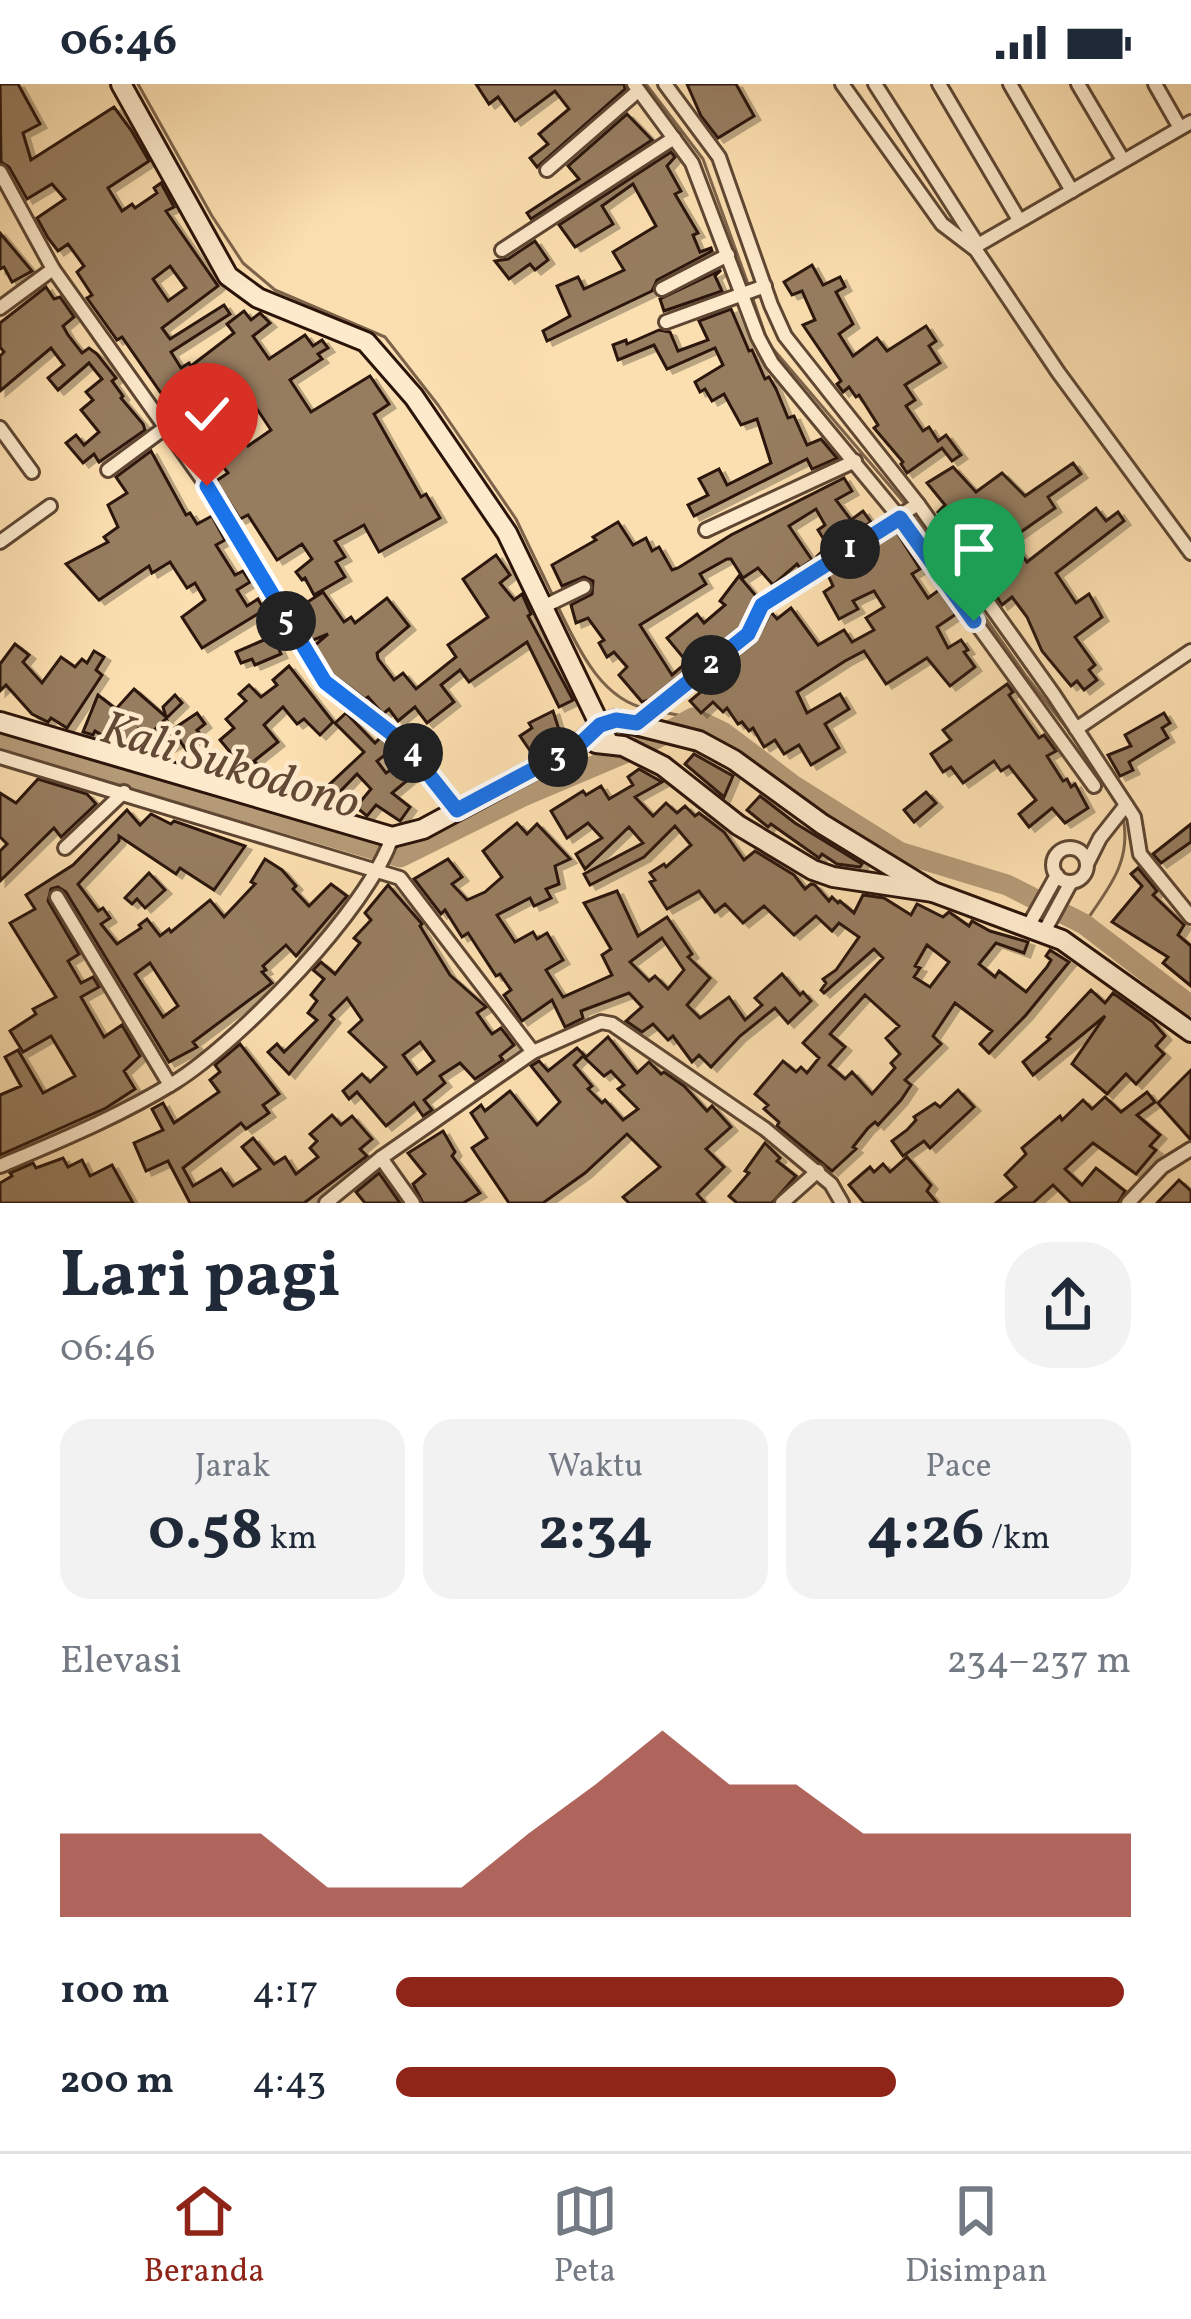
<!DOCTYPE html>
<html lang="id">
<meta charset="utf-8">
<style>
body{margin:0;font-family:Vollkorn,serif;background:#f2f2f3;color:#1f2937;height:100vh;display:flex;flex-direction:column;font-size:45px;white-space:nowrap}
*{box-sizing:border-box;margin:0}
p{font-size:39px;color:#747a83}
.icon{flex:none;width:66px;height:66px;fill:none;stroke:currentColor;stroke-width:2;stroke-linecap:round;stroke-linejoin:round}
.map{position:relative;height:1119px;overflow:hidden}
.side{display:flex;flex-direction:column;background:#fff;flex:1}
.side>*{flex:none}
.pin{position:absolute;display:grid;place-items:center;width:102px;height:102px;color:#fff;margin:-123px -51px;border-radius:50% 50% 50% 0;rotate:-45deg;box-shadow:0 0 12px #0007}
.pin .icon{rotate:45deg}
.km{position:absolute;width:60px;height:60px;margin:-30px;border-radius:50%;background:#222;color:#fff;font-size:33px;line-height:60px;text-align:center}
.round{display:grid;place-items:center;flex:none;width:126px;height:126px;border-radius:48px;background:#f2f2f3}
.overview{display:flex;align-items:center;justify-content:space-between;height:204px;padding:0 60px}
h1{font-size:66px;font-weight:700;line-height:90px}
.stats{display:grid;grid-template-columns:repeat(3,1fr);gap:18px;height:204px;padding:12px 60px}
.stats div{display:grid;align-content:center;border-radius:30px;background:#f2f2f3;text-align:center}
.stats b{font-size:60px;font-weight:700}
.stats small{font-size:33px;font-weight:400}
.stats p{font-size:33px}
.chart{height:336px;padding:24px 60px}
.chart p{display:flex;justify-content:space-between}
.chart svg{width:100%;height:216px;margin-top:12px;fill:#8f2418;opacity:.7}
ul{padding:0 60px;list-style:none;font-size:39px}
li{display:grid;grid-template-columns:192px 144px 1fr;align-items:center;height:90px}
li i{height:30px;border-radius:15px;background:#8f2418}
.status{display:flex;justify-content:space-between;align-items:center;height:84px;padding:0 60px;background:#fff;direction:ltr}
.status svg{height:33px;fill:currentColor}
.menu{display:flex;justify-content:space-around;align-items:center;height:168px;border-top:3px solid #e0e1e3;background:#fff;font-size:33px;color:#747a83}
.menu a{display:grid;justify-items:center;gap:6px}
.menu .selected{color:#8f2418}
.map>svg:first-child{display:block}
</style>
<div class="status"><b>06:46</b><svg viewBox="0 0 49 12"><path d="M0 12V9h3v3zM5 12V6h3v6zM10 12V3h3v9zM15 12V0h3v12zM26 1h20v11H26zM47 4h2v5h-2z"/></svg></div>
<div class="map">
<svg width="1191" height="1119" viewBox="0 0 1191 1119">
<defs>
<filter id="shadow"><feDropShadow dx="6" dy="4" stdDeviation="0" flood-color="#0004"/></filter>
</defs>
<rect width="100%" height="100%" fill="#fcdfb0"/>
<filter id="stains"><feTurbulence type="fractalNoise" baseFrequency=".00167" numOctaves="4"/><feColorMatrix values="0 0 0 0 .2 0 0 0 0 .09 0 0 0 0 .02 0 0 0 .5 -.17"/></filter>
<radialGradient id="worn" r=".72"><stop offset=".6" stop-color="#630" stop-opacity="0"/><stop offset="1" stop-color="#630" stop-opacity=".3"/></radialGradient>
<g fill="none" stroke-linecap="round" stroke-linejoin="round">
<g stroke="#7d644b" stroke-width="3">
<polyline points="138,0 212,132 243,179 275,206 385,253 438,321 516,435 552,510"/>
<polyline points="646,0 703,75 748,200"/>
<polyline points="751,209 768,259 907,422"/>
<polyline points="912,429 1026,592 1079,660"/>
<path d="M556 519C576 559 599 616 648 625"/>
<polyline points="657,627 693,634"/>
<path d="M1084 840C1108 805 1132 778 1123 734"/>
</g>
<polyline stroke="#b59a77" stroke-width="21" points="0,654 400,773 523,712 646,660 693,634 724,649 794,702 899,768 1007,801 1084,840 1191,922"/>
</g>
<g fill="#977d60" stroke="#2a1309" stroke-width="3" fill-rule="evenodd" filter="url(#shadow)">
<path d="M0 0H18L40 40 23 49 31 76 114 23 131 46 149 77 108 104 122 127 132 120 135 124 157 109 154 104 161 99 174 123 166 127 218 202 162 244 170 255 224 221 230 230 171 268 181 284 189 279 191 282 234 249 227 240 244 227 251 236 260 229 270 239 253 252 269 275 305 251 313 262 322 256 328 264 318 270 322 275 290 296 311 328 370 292 389 320 374 330 421 413 426 410 440 434 379 468 364 441 335 457 345 473 336 478 345 493 314 511 305 494 302 496 296 488 312 475 302 460 277 476 248 431 240 435 216 397 228 389 208 363 203 366 188 348 122 253 117 256 87 214 92 211 77 188 84 182 68 160 58 167 48 154 37 134 65 115 52 100 27 115 9 83 1 78ZM170 182 186 204 168 217 153 195ZM253 319 271 346 248 362 234 345 238 342 232 333Z"/>
<polygon points="476,0 624,0 625,5 537,83 530,74 548,60 539,50 569,25 555,7 515,37 498,13 489,20"/>
<polygon points="687,0 736,0 754,32 718,54 701,32"/>
<polygon points="627,30 652,56 531,135 527,129 579,95 568,82"/>
<polygon points="671,68 675,73 667,82 681,107 675,110 698,149 693,151 700,168 711,164 712,167 657,196 652,207 547,257 543,247 570,232 557,202 578,193 584,205 624,186 613,168 656,142 633,100 602,122 613,140 575,163 559,141"/>
<polygon points="0,149 32,187 12,198 4,183 0,185"/>
<polygon points="535,157 548,176 535,186 530,180 509,195 495,177 508,175"/>
<polygon points="812,181 823,201 840,193 845,203 836,208 853,240 839,250 853,272 877,254 887,267 926,242 936,257 929,262 940,279 905,301 915,316 906,322 923,347 929,343 938,357 946,351 961,371 952,377 942,364 907,389 901,380 903,378 874,344 878,341 859,311 856,313 849,303 843,308 837,300 841,297 803,241 815,236 802,207 792,211 784,198"/>
<polygon points="721,186 715,192 722,207 664,227 660,215"/>
<polygon points="46,203 54,215 60,213 74,233 63,242 68,251 82,269 89,264 97,270 116,294 112,297 123,312 121,314 143,340 145,346 99,378 94,370 83,379 66,359 76,351 84,361 99,348 81,326 93,316 86,308 102,295 89,279 58,306 48,294 64,281 51,264 0,307 0,272 4,268 0,263 0,239"/>
<polygon points="731,225 749,267 752,266 765,295 769,293 776,305 788,334 794,332 807,361 821,355 837,374 812,385 807,375 694,432 688,421 708,411 699,395 719,385 727,401 771,379 757,335 741,341 724,310 712,317 705,305 700,308 695,298 723,281 715,264 667,285 654,261 618,276 613,261 626,256 627,260 659,246 670,248 678,267 708,256 699,237"/>
<polygon points="151,367 186,431 190,429 197,440 212,432 225,456 216,461 235,491 243,487 250,498 237,506 247,522 258,515 264,526 202,564 182,533 205,516 195,499 187,504 170,478 152,489 149,482 99,516 66,480 108,458 104,453 118,443 108,421 127,409 116,393"/>
<polygon points="1073,379 1081,390 1048,413 1055,424 1011,455 1027,478 1096,424 1106,437 1118,428 1124,437 1056,489 1076,519 1089,510 1102,533 1075,553 1095,581 1089,586 1097,596 1084,606 1077,597 1071,602 1042,567 1027,533 1012,513 1002,521 992,505 1003,496 992,481 984,487 975,475 972,477 959,460 963,457 938,428 945,421 927,399 953,383 976,408 1002,389 1025,412"/>
<polygon points="844,394 852,407 836,416 851,436 863,427 871,438 816,473 828,462 818,446 825,441 816,425 789,442 812,476 800,484 797,480 773,501 758,484 743,494 731,475 727,475 700,490 706,500 640,541 672,591 687,578 667,554 697,530 704,539 725,521 720,517 739,492 756,512 740,543 649,616 642,618 619,591 627,583 614,568 607,573 599,559 604,556 588,534 576,539 571,521 592,510 593,497 584,493 562,502 552,481 596,456 593,453 618,438 633,461 646,454 652,467 659,463 672,486 678,484 731,451"/>
<polygon points="896,447 920,485 912,490 928,514 939,506 956,530 937,543 948,564 961,556 968,566 964,568 975,583 950,602 927,574 886,600 864,567 845,577 797,608 807,629 840,610 849,625 825,640 839,664 811,681 799,661 784,670 775,656 764,663 753,644 749,647 742,638 738,640 727,624 723,628 713,618 701,629 690,617 715,596 712,593 756,557 771,528 777,535 791,524 818,561 844,546 852,558 874,546 866,534 884,523 874,507 853,517 858,525 839,535 824,508 833,502 828,491"/>
<polygon points="496,471 510,491 500,499 514,516 522,510 531,530 528,532 573,616 559,623 527,558 469,598 460,586 441,601 454,618 427,639 415,623 398,637 389,625 383,630 368,613 365,615 333,591 314,562 328,550 311,557 307,551 311,548 297,525 323,508 344,538 351,533 355,539 387,514 409,542 377,569 378,575 394,596 403,589 416,605 456,573 448,561 488,533 463,495"/>
<polygon points="273,552 281,570 255,581 252,575 241,579 236,568"/>
<polygon points="15,560 29,571 23,578 42,599 61,573 75,583 82,575 87,579 94,567 104,573 96,586 102,591 67,644 51,634 48,638 32,630 6,601 0,607 0,580"/>
<polygon points="289,582 333,638 320,651 304,635 297,640 283,623 264,641 278,658 254,677 259,682 250,692 220,656 234,644 226,635 246,617 239,610 249,601 261,613 277,601 273,596"/>
<polygon points="1007,600 1013,608 1009,611 1022,630 1039,654 1044,651 1056,667 1047,672 1063,697 1067,695 1071,703 1075,700 1088,724 1065,739 1052,724 1029,743 1019,730 1036,716 1009,682 1001,687 994,677 963,699 951,683 943,688 931,670 951,656 943,646"/>
<polygon points="134,605 166,633 163,623 175,611 182,619 146,654 138,645 122,660 114,652 109,656 95,647 93,651 83,648 98,611 116,625"/>
<polygon points="553,627 561,652 539,660 543,665 533,671 520,652 532,644 529,639"/>
<polygon points="197,629 205,640 197,646 204,655 187,667 180,657 158,670 151,660"/>
<polygon points="346,629 375,659 380,654 394,664 377,677 386,689 405,677 415,690 392,709 410,723 400,737 376,721 367,732 356,723 371,705 357,690 328,720 316,713 364,668 335,639"/>
<polygon points="1164,629 1170,639 1162,644 1168,654 1129,678 1133,686 1120,692 1108,671 1131,662 1125,651"/>
<polygon points="694,670 733,692 724,713 685,680"/>
<path d="M639 685 662 698 635 713 653 732 666 719 677 729 685 722 695 732 699 729 724 748 744 776 755 767 794 791 805 805 811 800 815 801 829 817 832 813 838 819 840 817 854 829 863 811 884 814 911 831 917 820 943 833 949 828 969 842 972 837 990 847 1028 858 1024 869 996 859 979 880 995 893 999 887 1026 908 1047 883 1051 876 1046 872 1050 866 1069 878 1026 931 989 969 980 960 992 947 955 919 933 952 941 960 905 996 911 1001 901 1016 878 1041 875 1038 868 1044 853 1063 856 1065 832 1087 777 1042 779 1038 764 1025 768 1021 755 1010 783 977 796 988 801 983 807 989 819 974 803 959 883 874 874 865 824 909 821 906 826 899 823 895 836 886 859 853 839 839 832 847 816 832 794 851 764 822 743 839 725 820 715 828 699 807 667 825 650 798 655 796 650 789 664 780 666 783 691 761 675 742 644 773 590 801 584 790 643 759 629 743 585 785 576 770 602 754 588 739 567 754 551 727 583 707 586 711 601 702 609 715 633 701 628 693ZM927 861 949 878 930 903 914 893 920 884 915 882ZM865 911 899 942 886 954 900 970 891 979 895 984 872 1010 852 988 845 995 829 981 845 963 830 950Z"/>
<polygon points="38,695 87,710 96,720 61,753 54,744 0,797 0,767 7,760 0,753 0,709 16,719"/>
<polygon points="926,708 936,719 914,738 904,726"/>
<polygon points="760,712 795,739 862,780 860,783 837,780 822,770 819,774 771,740 768,743 747,726"/>
<path d="M127 726 140 741 151 730 171 740 174 737 245 762 214 806 180 784 176 790 119 752V757L78 800 98 827 103 824 110 834 101 840 117 860 141 844 139 841 147 835 160 852 169 845 171 848 210 816 224 833 255 800 251 798 265 775 282 786 296 802 293 805 309 822 331 800 347 812 296 872 286 861 263 882 266 886 262 888 272 899 193 958 197 963 169 978 66 808 58 803 51 805 48 817 79 870 68 877 81 899 93 893 99 903 81 913 104 953 122 941 140 972 124 987 135 1005 106 1024 0 1071V1011L21 1002 5 973 18 966 43 1009 75 992 51 952 23 968 10 947 36 930 33 925 56 913 10 839 35 825 26 811 73 781ZM150 879 178 922 163 933 135 890Z"/>
<path d="M517 739 527 750 537 740 570 775 555 782 559 800 546 805 551 814 534 822 530 814 497 831 515 858 533 848 537 855 547 849 563 876 546 886 563 913 612 891 602 871 611 865 584 819 617 807 638 852 667 833 692 870 688 873 710 894 687 921 700 934 729 913 745 936 762 921 755 914 782 890 800 911 803 908 811 917 788 939 775 924 740 952 711 983 699 971 692 978 673 952 668 956 653 940 642 948 626 937 642 923 629 909 581 927 583 934 565 943 552 916 522 937 504 911 511 906 500 890 496 892 468 849 462 853 445 826 441 830 414 795 448 775 462 793 452 800 467 816 485 808 502 793 483 767ZM662 854 684 886 668 905 655 892 649 897 630 878Z"/>
<polygon points="1191,740 1191,758 1161,779 1153,770"/>
<polygon points="1138,784 1157,807 1153,811 1184,841 1178,851 1191,862 1191,902 1163,879 1168,873 1112,838 1142,802 1131,790"/>
<polygon points="149,789 165,806 145,824 137,815 132,820 125,814"/>
<path d="M388 801 422 840 420 842 450 891 486 923 477 929 489 946 492 950 501 944 514 961 500 972 503 976 475 995 460 979 440 992 445 999 424 1016 432 1026 423 1032 414 1019 386 1042 357 1008 349 1015 343 1007 362 990 370 998 386 983 349 948 362 936 347 914 330 931 334 935 289 990 268 968 277 960 284 968 317 936 308 929 317 917 311 911 324 895 313 886 321 878 335 890 360 859 354 854 371 836 365 829ZM420 958 434 977 417 990 403 971Z"/>
<polygon points="1091,906 1105,919 1113,909 1153,938 1165,952 1156,962 1164,970 1136,1000 1126,990 1107,1010 1072,980 1105,932 1033,991 1023,978 1050,955 1047,953"/>
<polygon points="608,953 637,989 649,978 661,990 664,988 684,1002 707,1027 712,1022 731,1043 706,1065 724,1083 697,1110 705,1119 629,1119 623,1113 660,1083 627,1050 585,1089 543,1119 509,1119 472,1064 487,1054 471,1029 481,1021 485,1027 510,1007 537,1041 560,1018 531,982 539,977 548,987 577,964 584,971 574,981 592,1002 588,1005 602,1019 605,1016 623,1036 638,1025 618,1005 624,1001 611,987 604,992 585,974"/>
<polygon points="240,960 279,1010 263,1021 269,1029 246,1045 241,1039 183,1084 193,1102 221,1085 233,1102 260,1085 242,1063 253,1054 274,1080 285,1073 296,1090 318,1073 310,1064 317,1057 310,1050 332,1031 341,1041 352,1032 372,1055 360,1065 367,1072 304,1119 190,1119 168,1077 146,1087 134,1059 163,1046 152,1025 163,1019 174,1039 219,1008 210,996 220,988 215,981"/>
<polygon points="1191,986 1191,1055 1190,1055 1158,1019"/>
<polygon points="958,1006 974,1023 930,1064 924,1057 903,1072 892,1057 907,1046 916,1036 914,1033 935,1019 940,1023"/>
<polygon points="1147,1008 1155,1018 1137,1031 1160,1051 1150,1062 1156,1066 1136,1090 1093,1059 1065,1085 1082,1101 1096,1084 1125,1107 1118,1119 1071,1119 1053,1101 1033,1119 996,1119 1016,1103 1005,1091 1026,1070 1022,1064 1060,1032 1062,1036 1083,1016 1092,1025 1105,1013 1121,1028"/>
<polygon points="443,1047 455,1068 452,1072 480,1109 463,1119 423,1119 413,1100 425,1090 408,1069"/>
<polygon points="765,1059 780,1074 777,1077 796,1092 772,1119 737,1119 729,1112 749,1089 745,1087"/>
<polygon points="907,1073 931,1101 927,1107 937,1119 864,1119 849,1101 870,1083 874,1088 883,1080 890,1088"/>
<polygon points="63,1074 68,1083 82,1076 90,1092 112,1081 133,1119 0,1119 0,1099 12,1092 10,1089 33,1079 36,1084"/>
<polygon points="379,1089 400,1119 365,1119 356,1108"/>
<polygon points="1179,1096 1191,1107 1191,1119 1157,1119"/>
</g>
<g fill="none" stroke-linecap="round" stroke-linejoin="round">
<g stroke="#5e4633" stroke-width="18">
<g id="street">
<polyline points="634,0 692,79 758,253 772,279 900,434 1094,702"/>
<polyline points="665,0 719,73 771,221 785,252 918,420 1054,611 1134,733 1140,770 1191,833"/>
<polyline points="842,0 942,140 976,166 1058,288 1191,469"/>
<polyline points="875,0 978,161 1191,38"/>
<polyline points="939,0 1019,136"/>
<polyline points="1010,0 1072,107"/>
<polyline points="1078,0 1123,76"/>
<polyline points="1155,0 1180,44"/>
<polyline points="547,86 638,7"/>
<polyline points="0,88 53,185 207,402 271,514 325,598 404,659 457,726"/>
<polyline points="502,166 674,54"/>
<polyline points="662,205 728,171"/>
<polyline points="0,224 53,185"/>
<polyline points="666,238 765,202"/>
<polyline points="0,344 32,388"/>
<polyline points="108,386 166,343"/>
<polyline points="706,446 855,377"/>
<polyline points="0,458 50,422"/>
<polyline points="545,522 584,503"/>
<polyline points="637,639 749,550 762,521 918,420"/>
<polyline points="1076,645 1191,567"/>
<polyline points="0,673 400,794 533,968"/>
<polyline points="65,764 124,708"/>
<circle cx="1070" cy="781" r="17"/>
<polyline points="1087,780 1100,754 1126,721"/>
<polyline points="57,813 170,1001"/>
<polyline points="1029,841 1057,791"/>
<polyline points="1044,848 1071,798"/>
<polyline points="381,1074 413,1119"/>
<path d="M0 1082C59 1057 120 1032 175 998 240 957 369 824 392 753"/>
<polyline points="326,1119 381,1074 533,968 601,938 612,940 765,1045 831,1100 842,1119"/>
<polyline points="782,1119 818,1087"/>
<polyline points="1128,1119 1162,1083 1191,1065"/>
</g>
</g>
<g stroke="#2a1309" stroke-width="24">
<g id="secondary">
<polyline points="121,0 228,192 258,214 366,258 414,313 507,449 608,658"/>
<polyline points="0,638 392,753 423,745 579,661 600,641 616,636 699,657 734,676 822,740 933,808"/>
<polyline points="596,659 623,662 663,682 738,741 813,786 833,793 933,808 1062,856 1191,948"/>
</g>
</g>
<use href="#street" stroke="#fdeacc" stroke-width="12"/>
<use href="#secondary" stroke="#fdeacc" stroke-width="18"/>
</g>
<g fill="none" stroke-linecap="round" stroke-linejoin="round">
<g stroke="#fff" stroke-width="24">
<polyline id="route" points="207,402 325,598 404,659 457,726 579,661 600,641 616,636 637,639 748,550 762,521 900,434 974,537"/>
</g>
<use href="#route" stroke="#1a73e8" stroke-width="15"/>
</g>
<g text-anchor="middle" stroke-width="9" stroke-linejoin="round" paint-order="stroke">
<g font-size="48" font-style="italic" fill="#624935" stroke="#fdeacc">
<text transform="translate(231 679) rotate(17)" y="17">Kali Sukodono</text>
</g>
</g>
<rect width="100%" height="100%" filter="url(#stains)"/>
<rect width="100%" height="100%" fill="url(#worn)"/>
</svg>
<div class="pin" style="left:974px;top:537px;background:#1e9e55"><svg class="icon" aria-label="arrive" viewBox="0 0 24 24"><path d="M6 21V4h12l-3 4 3 4H6"/></svg></div>
<div class="pin" style="left:207px;top:402px;background:#d93025"><svg class="icon" aria-label="check" viewBox="0 0 24 24"><path d="M5 12l5 5 9-10"/></svg></div>
<b class="km" style="left:850px;top:465px">1</b>
<b class="km" style="left:711px;top:581px">2</b>
<b class="km" style="left:558px;top:673px">3</b>
<b class="km" style="left:413px;top:669px">4</b>
<b class="km" style="left:286px;top:537px">5</b>
</div>
<section class="side">
<div class="overview"><div><h1>Lari pagi</h1><p>06:46</p></div><a class="round"><svg class="icon" aria-label="share" viewBox="0 0 24 24"><path d="M12 15V3M7 8l5-5 5 5M5 13v7h14v-7"/></svg></a></div>
<div class="stats">
<div><p>Jarak</p><b>0.58<small> km</small></b></div>
<div><p>Waktu</p><b>2:34</b></div>
<div><p>Pace</p><b>4:26<small> /km</small></b></div>
</div>
<div class="chart"><p><span>Elevasi</span>234–237 m</p>
<svg viewBox="0 0 160 44" preserveAspectRatio="none"><path d="M0 44V27L10 27L20 27L30 27L40 38L50 38L60 38L70 27L80 17L90 6L100 17L110 17L120 27L130 27L140 27L150 27L160 27V44z"/></svg>
</div>
<ul>
<li><b>100 m</b>4:17<i style="width:99%"></i></li>
<li><b>200 m</b>4:43<i style="width:68%"></i></li>
</ul>
</section>
<nav class="menu">
<a class="selected"><svg class="icon" aria-label="home" viewBox="0 0 24 24"><path d="M3 11l9-7 9 7M6 9v11h12V9"/></svg>Beranda</a>
<a><svg class="icon" aria-label="map" viewBox="0 0 24 24"><path d="M3 6l6-2 6 2 6-2v14l-6 2-6-2-6 2zM9 4v14M15 6v14"/></svg>Peta</a>
<a><svg class="icon" aria-label="saved" viewBox="0 0 24 24"><path d="M7 4h10v16l-5-4-5 4z"/></svg>Disimpan</a>
</nav>
